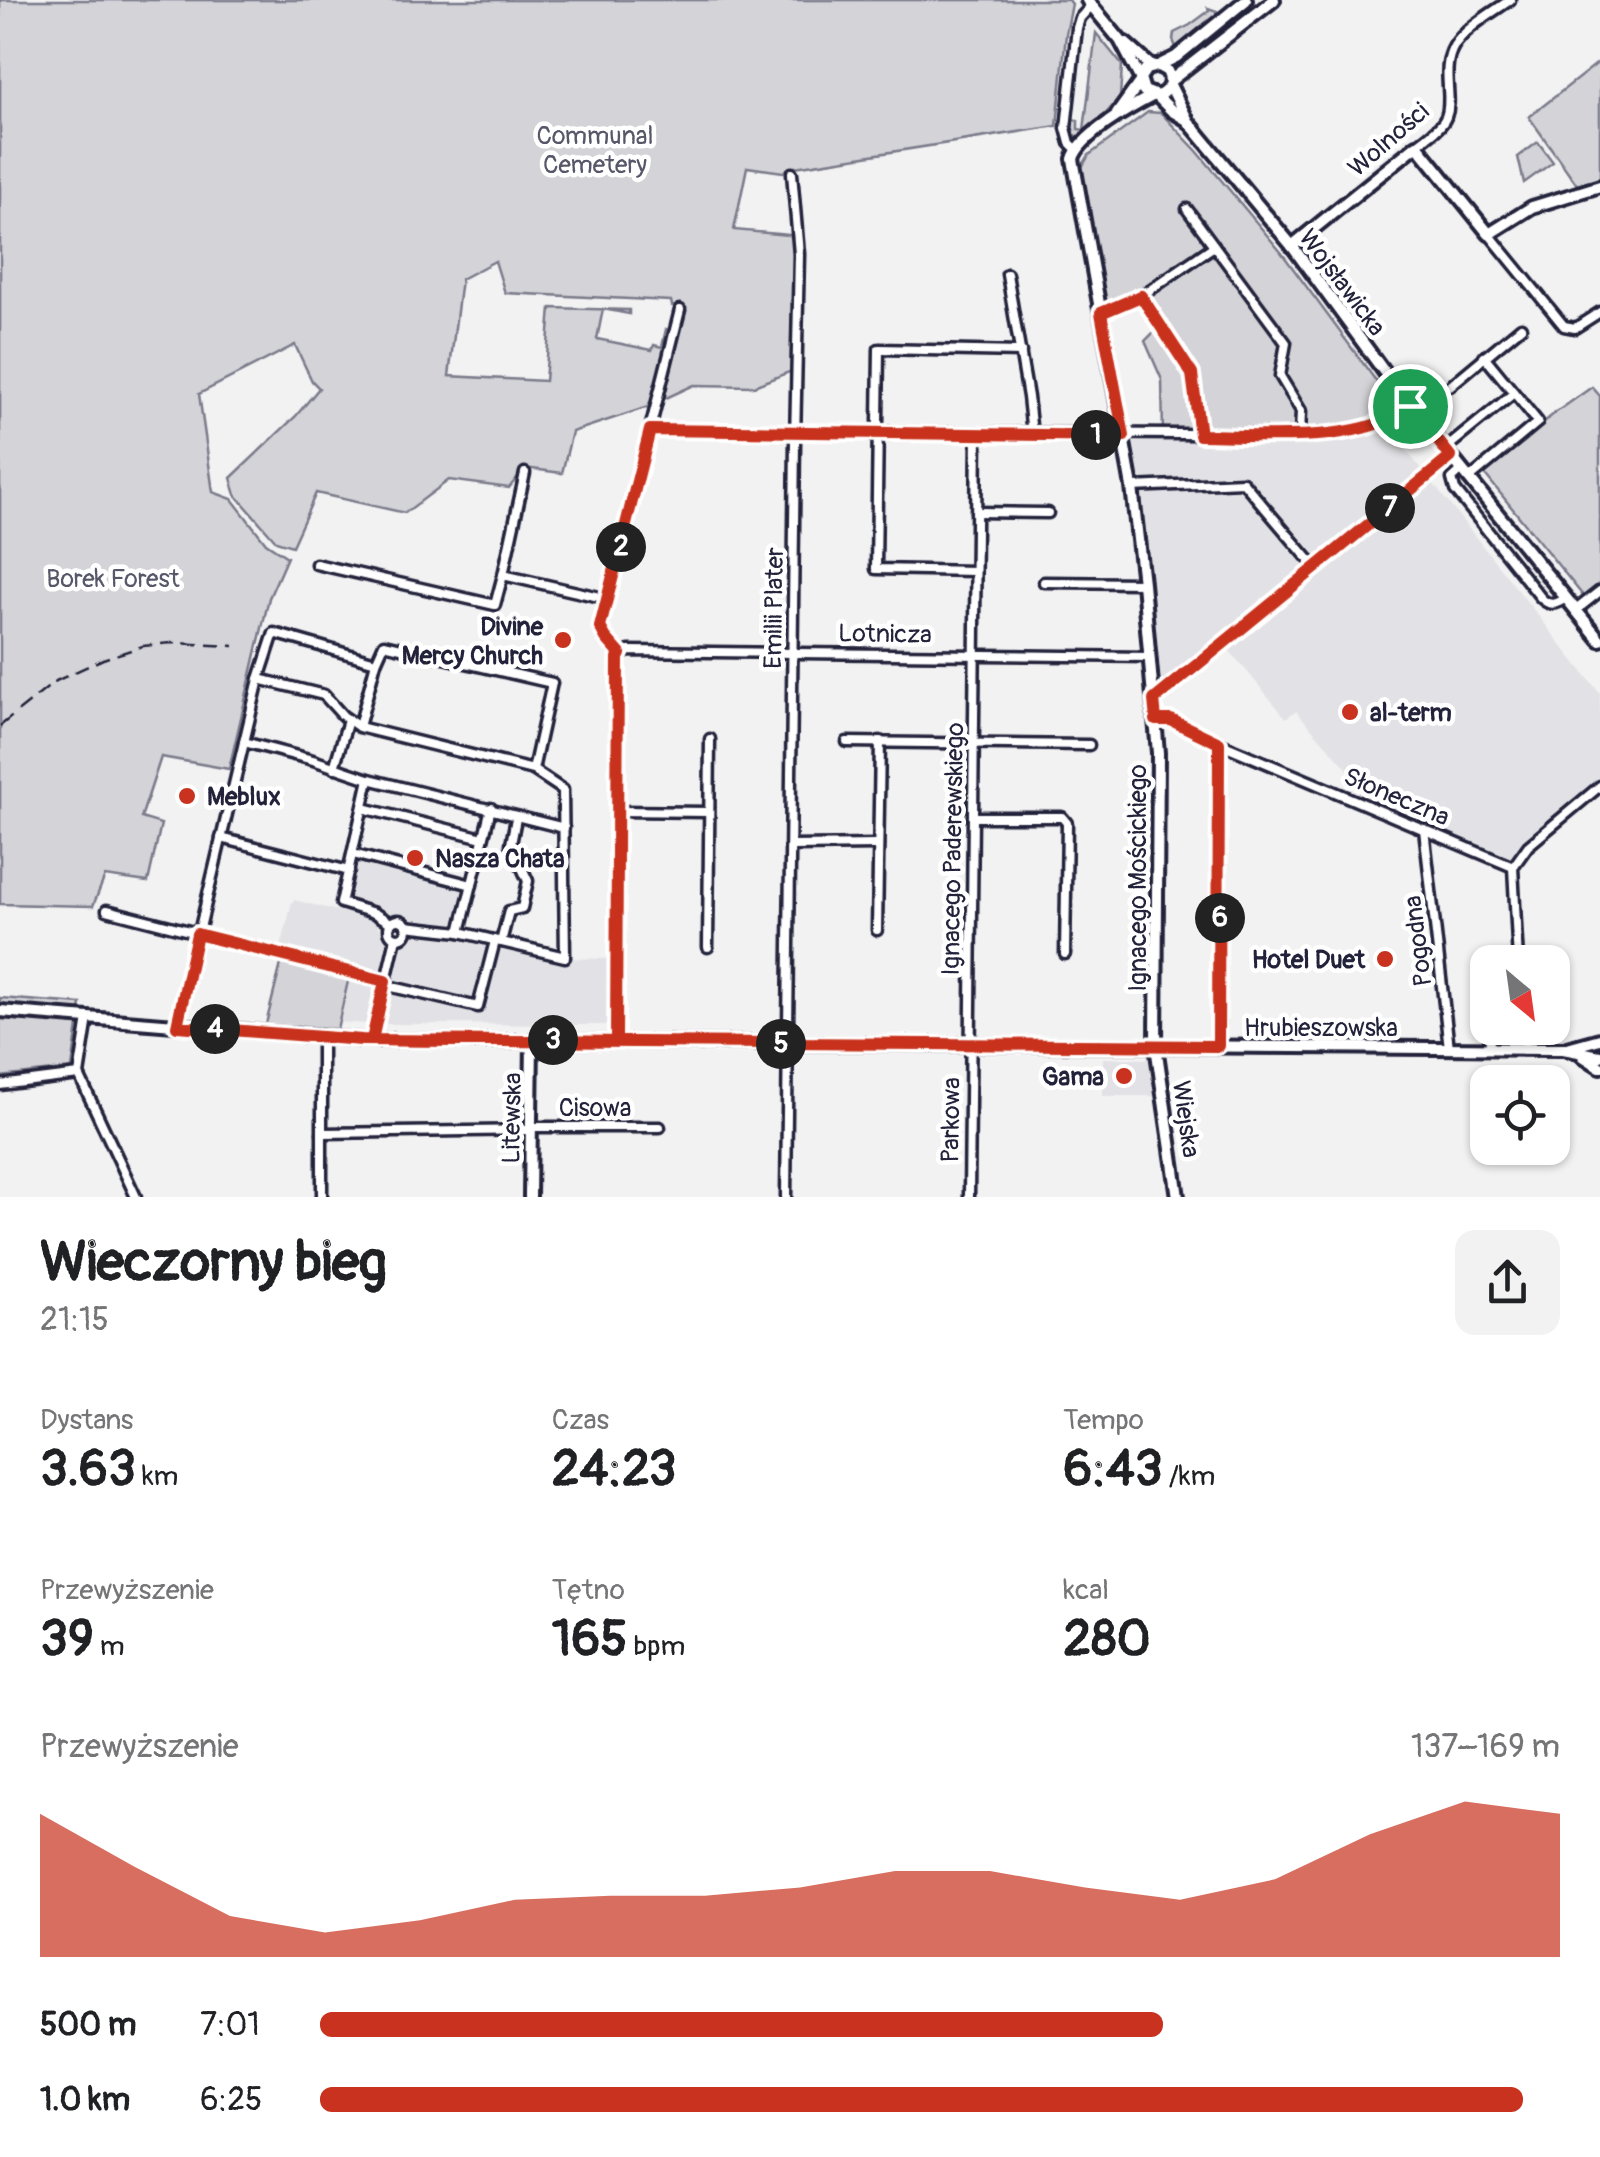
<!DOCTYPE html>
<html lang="pl">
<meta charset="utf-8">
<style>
body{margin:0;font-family:Pangolin,sans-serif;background:#f2f2f2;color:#202124;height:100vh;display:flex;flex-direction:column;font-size:38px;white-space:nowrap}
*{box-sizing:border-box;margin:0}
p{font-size:32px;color:#757577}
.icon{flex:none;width:55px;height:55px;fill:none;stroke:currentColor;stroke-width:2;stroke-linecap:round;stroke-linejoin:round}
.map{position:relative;height:1197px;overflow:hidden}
.side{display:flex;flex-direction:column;background:#fff;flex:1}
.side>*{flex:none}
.needle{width:65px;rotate:151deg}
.fabs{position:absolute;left:1470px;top:945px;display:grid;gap:20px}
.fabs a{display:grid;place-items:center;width:100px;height:100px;border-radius:20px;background:#fff;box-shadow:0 2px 8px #0004;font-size:50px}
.pin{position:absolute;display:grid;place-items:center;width:85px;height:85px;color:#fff;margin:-42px;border:5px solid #fff;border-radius:50%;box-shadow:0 2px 10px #0007}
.km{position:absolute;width:50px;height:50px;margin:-25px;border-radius:50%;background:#222;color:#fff;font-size:28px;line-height:50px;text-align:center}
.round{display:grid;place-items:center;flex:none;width:105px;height:105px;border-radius:20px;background:#f2f2f2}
.summary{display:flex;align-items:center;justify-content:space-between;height:170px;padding:0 40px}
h1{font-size:55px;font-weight:800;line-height:75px}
.metrics{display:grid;grid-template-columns:repeat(3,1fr);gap:15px;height:170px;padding:10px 40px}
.metrics div{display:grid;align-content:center}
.metrics b{font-size:50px;font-weight:800}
.metrics small{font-size:28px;font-weight:400}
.metrics p{font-size:28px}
.chart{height:280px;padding:20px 40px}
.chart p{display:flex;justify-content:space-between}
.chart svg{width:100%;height:180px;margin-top:10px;fill:#c8321e;opacity:.7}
ul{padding:0 40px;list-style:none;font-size:32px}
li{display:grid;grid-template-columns:160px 120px 1fr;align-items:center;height:75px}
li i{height:25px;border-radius:12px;background:#c8321e}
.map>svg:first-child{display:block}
</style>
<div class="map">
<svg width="1600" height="1197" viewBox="0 0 1600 1197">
<rect width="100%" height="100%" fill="#f2f2f3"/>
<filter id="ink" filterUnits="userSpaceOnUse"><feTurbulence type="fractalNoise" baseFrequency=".01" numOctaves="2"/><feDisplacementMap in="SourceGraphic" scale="20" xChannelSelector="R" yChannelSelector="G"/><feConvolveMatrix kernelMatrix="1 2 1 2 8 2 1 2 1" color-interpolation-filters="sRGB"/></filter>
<g filter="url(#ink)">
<g fill="#e2e2e6">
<polygon points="1396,418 1387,426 1600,693 1600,786 1528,845 1512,867 1389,815 1296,711 1286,718 1224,644 1154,700 1124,436 1347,433"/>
<polygon points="356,858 471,887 460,932 559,958 612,959 611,1025 380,1024 399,946 416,932 412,922 387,916 379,926 382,935 388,943 370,1024 316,1021 281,961 278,960 292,902 294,900 342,912"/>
<polygon points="1103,1058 1152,1059 1158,1096 1103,1096"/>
</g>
<g fill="#d3d3d8" stroke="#7a7a8a" stroke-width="2.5">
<polygon points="0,0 1069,0 1072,4 1066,34 1057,126 795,167 783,172 747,167 734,230 799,236 797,369 754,386 694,385 664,399 686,308 672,306 671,301 505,293 495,261 461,279 449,376 545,381 551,308 629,310 629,314 603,309 597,339 652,350 654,345 662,347 666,329 668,330 651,406 572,432 562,473 525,468 509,488 449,480 405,513 316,493 292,546 276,541 236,495 231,478 296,416 319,388 312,381 295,345 199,394 213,492 232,499 266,543 287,557 269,598 229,769 161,757 141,818 161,824 148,882 105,876 93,906 0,904"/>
<polygon points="1208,8 1217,11 1216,19 1177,50 1173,40 1174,33 1190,25 1209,11"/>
<polygon points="1096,33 1122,65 1120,98 1085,136 1078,137 1072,134 1070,119 1078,120 1078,129 1084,130"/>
<polygon points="1600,61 1600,180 1581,183 1578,186 1529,117"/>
<polygon points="1148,112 1161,113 1197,151 1281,252 1396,408 1347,433 1163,435 1162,380 1145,341 1160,326 1141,297 1109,303 1104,300 1079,172 1089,155"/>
<polygon points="1538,142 1553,162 1524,183 1518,157"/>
<polygon points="1592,387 1600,396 1600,585 1584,597 1483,472 1555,413"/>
<polygon points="282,960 349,977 337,1029 297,1026 281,1029 265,1028"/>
<polygon points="0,998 81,1004 72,1069 0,1077"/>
</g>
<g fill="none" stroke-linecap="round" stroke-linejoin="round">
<g stroke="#22223b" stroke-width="15">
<g id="street">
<path d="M1417 145C1426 137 1441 129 1446 117 1454 97 1440 70 1454 46 1466 27 1492 13 1510 0"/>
<polyline points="1076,149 1070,143 1066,128 1077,28 1080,18 1092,5"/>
<polyline points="1187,209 1286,343 1280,376 1301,411 1300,435"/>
<polyline points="1489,234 1564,326 1575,328 1600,312"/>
<polyline points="1007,274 1028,397 1032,434"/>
<polyline points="1141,296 1192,374 1200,435"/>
<polyline points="1101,313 1141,296 1214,246"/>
<polyline points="1450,386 1521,327"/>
<path d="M650 430 1300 435C1338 433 1380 432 1410 406"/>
<polyline points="1445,449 1514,393"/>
<path d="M1462 470 1452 479 1455 490 1541 598C1550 607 1557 604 1566 598"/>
<polyline points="1469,479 1538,422 1484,356"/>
<polyline points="1132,487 1243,482 1316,568"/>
<polyline points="976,512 1048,513"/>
<polyline points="316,564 495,605 503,575 608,599"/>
<polyline points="975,571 876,569 879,349 1021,352"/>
<polyline points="503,575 525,473"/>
<polyline points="1044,582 1143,583"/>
<polyline points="1576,610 1600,591"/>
<polyline points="620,655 629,651 1150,657"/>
<polyline points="620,655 606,638 600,627 680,310"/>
<polyline points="259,679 324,695 343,716 359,727 533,770 552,683 384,644 376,662 359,727"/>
<polyline points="1154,700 1451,457"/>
<polyline points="1156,720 1171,720 1219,743 1513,867 1528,846 1600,786"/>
<polyline points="244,742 313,760 369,779 564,828"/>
<polyline points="847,742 1089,745"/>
<polyline points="334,768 348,720"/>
<polyline points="369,779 341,903 374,913 391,923"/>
<polyline points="363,808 483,838"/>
<polyline points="617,811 709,812"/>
<polyline points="973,817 1062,817 1067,823 1065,954"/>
<polyline points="1424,829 1449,1048"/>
<polyline points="221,838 349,871"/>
<polyline points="791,846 878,845"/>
<polyline points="353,854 472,885"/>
<polyline points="1513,867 1518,962"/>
<polyline points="107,910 385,981"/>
<circle cx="398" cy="929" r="9"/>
<polyline points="406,926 460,932 565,957 563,790 533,770"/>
<polyline points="877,930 880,741"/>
<polyline points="460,932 491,808"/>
<polyline points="501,942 509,911 522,908 528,881 511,844 516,818"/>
<polyline points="708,947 710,739"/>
<polyline points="1486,983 1488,1009"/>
<polyline points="384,985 478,1007 495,941"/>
<polyline points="177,1025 259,679 274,633 376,662"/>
<polyline points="1489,1028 1490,1048"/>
<polyline points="1524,1028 1526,1048"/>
<polyline points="372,1040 396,938"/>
<polyline points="616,1042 618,658 620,655"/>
<polyline points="1219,1046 1219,743"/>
<polyline points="79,1075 136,1197"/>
<polyline points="0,1085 79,1075 88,1018"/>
<polyline points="531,1127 660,1127"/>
<polyline points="322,1133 531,1130"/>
<polyline points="322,1197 322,1038"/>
<polyline points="786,1197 795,441 799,254 792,173"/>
<polyline points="969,1197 977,433"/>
</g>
</g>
<g stroke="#22223b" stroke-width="18">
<g id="secondary">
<path d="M1087 0 1120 40 1140 78 1144 91 1157 96C1169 92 1173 82 1167 71L1158 66 1146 69 1140 78"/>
<polyline points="1125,43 1151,66"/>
<polyline points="1158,66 1176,57 1246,0"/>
<polyline points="1170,81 1274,0"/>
<polyline points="1170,85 1187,119"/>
<path d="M1152 96C1131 107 1079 136 1073 159L1132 487 1143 583 1158 753 1156 1046 1178 1197"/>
<polyline points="1157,96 1172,111 1187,120 1292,246 1399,392 1600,640"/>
<polyline points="1117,114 1140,82"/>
<polyline points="1292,246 1417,145 1489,234 1532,207 1600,186"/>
<polyline points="0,1011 362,1040 1563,1049 1600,1056"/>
<polyline points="1567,1048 1600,1039"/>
<polyline points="1583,1056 1600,1067"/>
<polyline points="530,1197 532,1040"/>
</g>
</g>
<use href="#street" stroke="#fff" stroke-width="8"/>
<use href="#secondary" stroke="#fff" stroke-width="10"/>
<polyline stroke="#22223b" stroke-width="2.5" stroke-dasharray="15 8" stroke-linecap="butt" points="0,726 56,681 103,659 143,646 171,643 234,646"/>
</g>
</g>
<g fill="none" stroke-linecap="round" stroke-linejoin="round" filter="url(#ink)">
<g stroke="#fff" stroke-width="20">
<path id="route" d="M1410 406C1362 446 1261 435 1200 435L1192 374 1141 296 1101 313 1124 436 650 430 600 627 606 638 620 654 618 658 616 1042C534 1040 454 1042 372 1040L385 981 197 934 177 1026 362 1040 1218 1046 1219 743 1171 720H1156L1154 700 1451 457 1410 406"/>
</g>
<use href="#route" stroke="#c8321e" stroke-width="12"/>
</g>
<g fill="#c8321e" stroke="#fff" stroke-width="4">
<circle cx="563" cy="640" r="10"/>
<circle cx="1350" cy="712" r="10"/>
<circle cx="187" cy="796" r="10"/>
<circle cx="415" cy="858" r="10"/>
<circle cx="1385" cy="959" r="10"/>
<circle cx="1124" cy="1076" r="10"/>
</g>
<g text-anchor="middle" stroke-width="9" stroke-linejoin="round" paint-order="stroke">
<g font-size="25" fill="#57576a" stroke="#fff">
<text x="595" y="144">Communal<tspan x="595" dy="29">Cemetery</tspan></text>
<text x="113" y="587">Borek Forest</text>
</g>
<g font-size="25" fill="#22223b" stroke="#fff">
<text transform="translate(1388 139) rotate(-41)" y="9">Wolności</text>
<text transform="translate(1343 282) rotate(53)" y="9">Wojsławicka</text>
<text transform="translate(773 608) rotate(-89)" y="9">Emilii Plater</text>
<text transform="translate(885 633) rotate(1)" y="9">Lotnicza</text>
<text transform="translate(1397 796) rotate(23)" y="9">Słoneczna</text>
<text transform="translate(952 849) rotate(-89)" y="9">Ignacego Paderewskiego</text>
<text transform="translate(1137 878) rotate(-90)" y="9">Ignacego Mościckiego</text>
<text transform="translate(1417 941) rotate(-97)" y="9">Pogodna</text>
<text x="1321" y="1036">Hrubieszowska</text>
<text x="595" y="1116">Cisowa</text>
<text transform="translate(511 1118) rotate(-89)" y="9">Litewska</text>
<text transform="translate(1187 1119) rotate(82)" y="9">Wiejska</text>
<text transform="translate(950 1120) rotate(-89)" y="9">Parkowa</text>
</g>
<g font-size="25" font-weight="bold" fill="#22223b" stroke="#fff" text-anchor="end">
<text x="543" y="635">Divine<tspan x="543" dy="29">Mercy Church</tspan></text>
<text x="1370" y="721" text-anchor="start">al-term</text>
<text x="207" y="805" text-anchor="start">Meblux</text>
<text x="435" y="867" text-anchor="start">Nasza Chata</text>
<text x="1365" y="968">Hotel Duet</text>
<text x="1104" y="1085">Gama</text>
</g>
</g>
</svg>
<div class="fabs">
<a><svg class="needle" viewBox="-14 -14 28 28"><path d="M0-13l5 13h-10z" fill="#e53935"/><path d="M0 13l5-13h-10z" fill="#757577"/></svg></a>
<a><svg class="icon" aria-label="locate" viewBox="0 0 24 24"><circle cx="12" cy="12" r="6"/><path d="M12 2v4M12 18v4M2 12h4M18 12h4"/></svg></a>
</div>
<div class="pin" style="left:1410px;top:406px;background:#1e9e55"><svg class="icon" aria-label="arrive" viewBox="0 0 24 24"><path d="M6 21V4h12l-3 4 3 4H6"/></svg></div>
<b class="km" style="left:1096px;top:435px">1</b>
<b class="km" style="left:621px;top:547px">2</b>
<b class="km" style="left:553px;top:1040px">3</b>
<b class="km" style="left:215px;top:1029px">4</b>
<b class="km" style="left:781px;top:1044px">5</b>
<b class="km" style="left:1220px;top:918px">6</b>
<b class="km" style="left:1390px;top:508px">7</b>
</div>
<section class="side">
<div class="summary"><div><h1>Wieczorny bieg</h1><p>21:15</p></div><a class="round"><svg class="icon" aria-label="share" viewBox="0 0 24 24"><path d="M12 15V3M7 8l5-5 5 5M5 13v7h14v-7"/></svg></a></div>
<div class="metrics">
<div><p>Dystans</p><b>3.63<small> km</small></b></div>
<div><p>Czas</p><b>24:23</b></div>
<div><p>Tempo</p><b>6:43<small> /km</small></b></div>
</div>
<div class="metrics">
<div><p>Przewyższenie</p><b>39<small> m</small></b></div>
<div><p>Tętno</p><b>165<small> bpm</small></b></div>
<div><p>kcal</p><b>280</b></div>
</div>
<div class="chart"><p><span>Przewyższenie</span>137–169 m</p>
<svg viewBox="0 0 160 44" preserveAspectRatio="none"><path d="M0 44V9L10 22L20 34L30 38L40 35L50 30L60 29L70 29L80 27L90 23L100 23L110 27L120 30L130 25L140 14L150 6L160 9V44z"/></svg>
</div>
<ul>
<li><b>500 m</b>7:01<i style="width:68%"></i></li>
<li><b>1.0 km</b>6:25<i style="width:97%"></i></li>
</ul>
</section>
